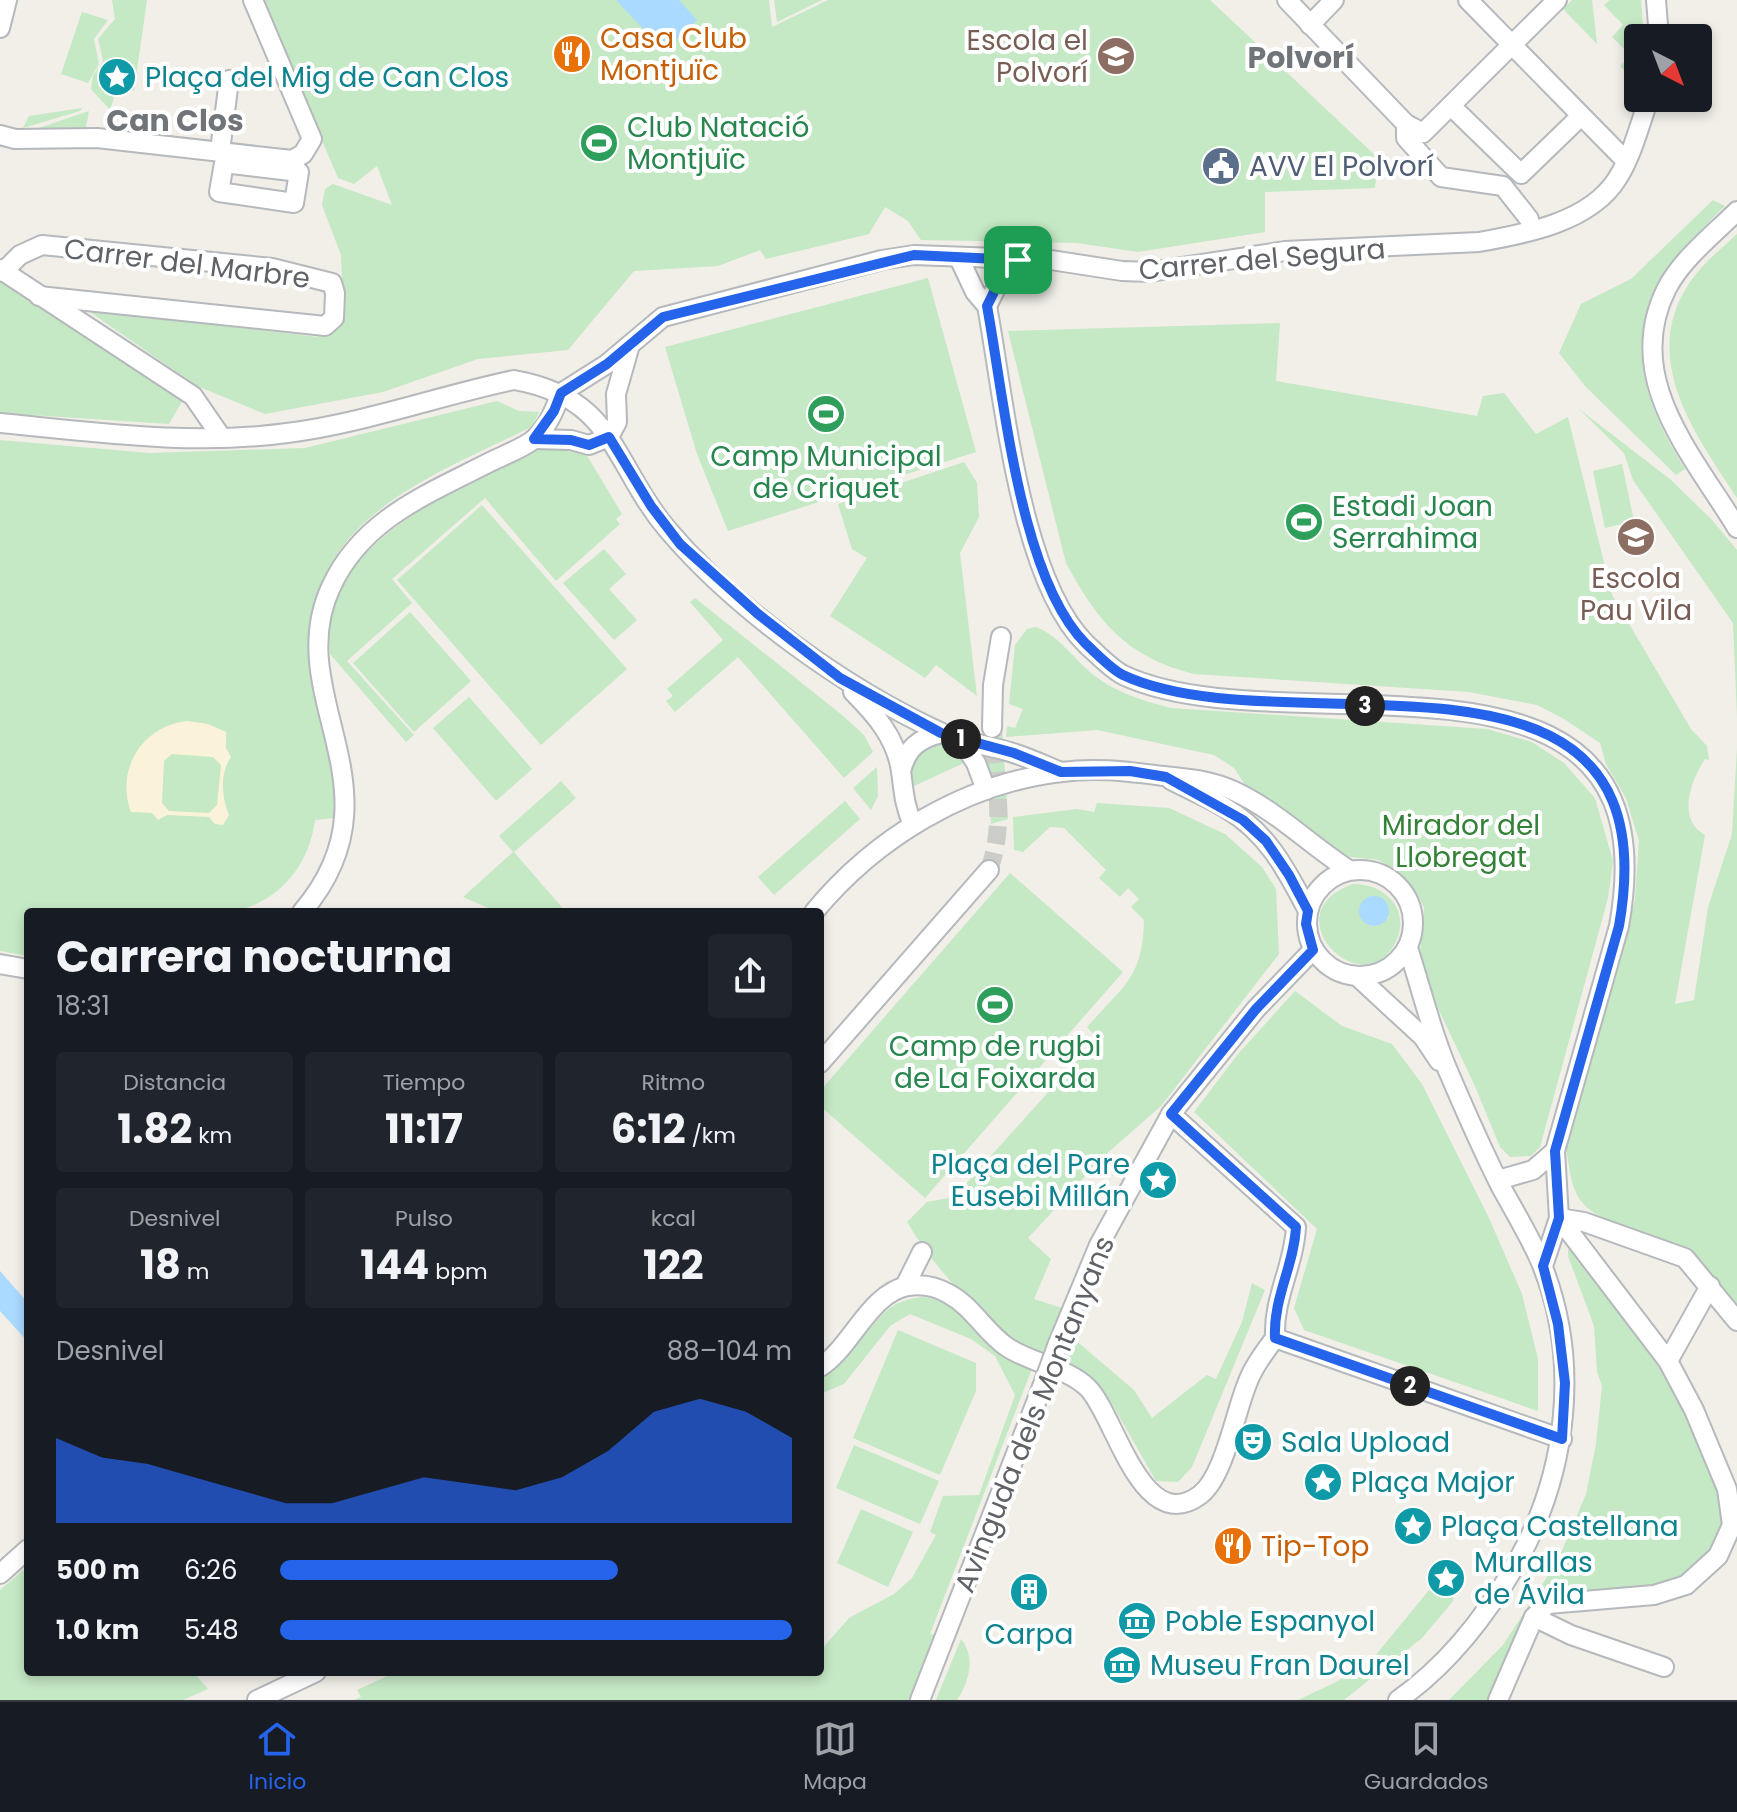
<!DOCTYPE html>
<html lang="es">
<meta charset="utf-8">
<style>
body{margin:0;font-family:Poppins,sans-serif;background:#20242c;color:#f1f3f6;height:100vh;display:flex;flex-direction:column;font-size:30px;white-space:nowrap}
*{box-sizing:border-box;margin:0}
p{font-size:26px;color:#9ea1a6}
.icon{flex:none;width:44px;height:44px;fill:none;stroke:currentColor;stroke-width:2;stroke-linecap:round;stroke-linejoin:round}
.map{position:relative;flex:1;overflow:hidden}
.details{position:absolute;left:24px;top:908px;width:800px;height:768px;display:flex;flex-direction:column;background:#171b24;border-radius:8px;box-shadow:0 4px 12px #0003}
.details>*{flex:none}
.needle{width:52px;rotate:138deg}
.controls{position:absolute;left:1624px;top:24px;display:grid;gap:16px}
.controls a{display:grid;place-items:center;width:88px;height:88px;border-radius:8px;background:#171b24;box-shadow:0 4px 12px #0003;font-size:40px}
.pin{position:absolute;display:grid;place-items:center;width:68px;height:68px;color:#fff;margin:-34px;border-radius:16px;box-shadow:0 4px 12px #0006}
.km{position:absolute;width:40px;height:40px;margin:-20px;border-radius:50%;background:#222;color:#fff;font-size:22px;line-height:40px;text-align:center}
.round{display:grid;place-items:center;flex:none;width:84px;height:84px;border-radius:8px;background:#20242c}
.summary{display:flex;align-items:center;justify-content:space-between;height:136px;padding:0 32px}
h1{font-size:44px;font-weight:700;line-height:60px}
.figures{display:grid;grid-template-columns:repeat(3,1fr);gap:12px;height:136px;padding:8px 32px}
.figures div{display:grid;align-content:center;border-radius:8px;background:#20242c;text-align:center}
.figures b{font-size:40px;font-weight:700}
.figures small{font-size:22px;font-weight:400}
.figures p{font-size:22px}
.chart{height:224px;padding:16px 32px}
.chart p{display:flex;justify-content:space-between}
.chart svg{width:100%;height:144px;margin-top:8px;fill:#2563eb;opacity:.7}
ul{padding:0 32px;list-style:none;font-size:26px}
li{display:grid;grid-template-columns:128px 96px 1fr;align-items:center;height:60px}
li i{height:20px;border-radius:10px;background:#2563eb}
.tabs{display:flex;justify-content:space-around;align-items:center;height:112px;border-top:2px solid #363941;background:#171b24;font-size:22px;color:#9ea1a6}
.tabs a{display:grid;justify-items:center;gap:4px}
.tabs .current{color:#2563eb}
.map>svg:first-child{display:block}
</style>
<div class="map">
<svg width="1737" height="1700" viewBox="0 0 1737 1700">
<rect width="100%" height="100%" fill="#f1efe8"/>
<g fill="#c5e8c5" fill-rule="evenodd">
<polygon points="112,0 147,0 134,91 118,85 110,110 91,89 93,76 103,61 98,39 115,19"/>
<polygon points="262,0 769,0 772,27 828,0 1210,0 1378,158 1375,188 1265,192 1265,232 1138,252 1077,243 921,240 908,221 885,207 869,234 766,259 760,250 718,266 634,271 568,350 478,359 383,392 265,414 197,386 87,310 318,337 344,324 341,255 322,205 325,189 333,184 392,205 377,166 354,184 338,178"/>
<polygon points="774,0 822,0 777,22"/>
<polygon points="1572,0 1592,0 1597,44 1563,9"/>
<polygon points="1610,0 1641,0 1644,38 1638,38 1638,84 1620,66 1631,56 1612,37 1623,25 1604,5"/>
<polygon points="82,12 108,20 94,39 99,64 88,83 61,74"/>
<polygon points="82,108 80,111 23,128 29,116"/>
<polygon points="89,111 85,132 30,131"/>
<path d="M1713 200 1725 206C1632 296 1614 355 1685 469L1676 475 1586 387 1559 353 1581 304 1631 279Z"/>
<path d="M1737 234V498C1691 428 1632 348 1701 268 1712 256 1725 245 1737 234Z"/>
<polygon points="928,278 976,452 728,531 697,454 665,347"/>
<polygon points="0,282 183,400 169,424 0,413"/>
<path d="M1280 323 1276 381 1477 416 1483 396 1504 393 1536 434 1568 417 1612 595 1691 729 1707 746 1709 760 1705 759C1691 780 1676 819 1705 835L1675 1004 1694 1000 1708 907 1732 834 1737 748V1313C1717 1286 1671 1252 1641 1235 1623 1224 1596 1220 1582 1202 1570 1188 1570 1167 1566 1149L1635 900 1639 841 1626 798 1606 764 1600 743 1564 719 1537 705 1469 692 1194 674C1126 657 1098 622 1066 563L1008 331Z"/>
<path d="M497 401 519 411 539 412 533 426C457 465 324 511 317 612 316 628 321 646 323 661 329 713 340 766 334 818L315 820C309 867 277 904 230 912H28V956L0 951V440L149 453 305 448Z"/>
<polygon points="1579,409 1671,480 1712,520 1737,550 1737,717 1733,623 1633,480 1624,453"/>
<path d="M551 448 586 454 622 514 616 519 620 524 556 581 485 498 392 579 412 603 347 661 414 735 406 742 330 654C319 568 402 518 467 483 494 469 520 452 551 448Z"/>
<polygon points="964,462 977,483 979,517 960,553 977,696 936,665 925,678 830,616 867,558 852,549 838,504"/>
<polygon points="1622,464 1634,521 1605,528 1593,471"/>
<polygon points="482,505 627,669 541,745 397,580"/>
<polygon points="604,549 626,574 609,589 637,620 614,640 563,583"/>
<polygon points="695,598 842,715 864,735 873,752 844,778 738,657 675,712 666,701 673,696 667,689 723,640 690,602"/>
<polygon points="410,612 471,681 414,732 353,663"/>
<path d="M1036 627C1061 637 1074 660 1095 676 1117 693 1144 701 1171 708L1487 729 1532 742 1564 763 1595 798 1613 861 1608 898 1540 1147 1531 1156 1510 1157 1500 1147 1474 1084 1425 981 1420 955 1424 908 1418 895 1395 869 1378 860 1342 856 1249 791 1234 768 1214 755 1097 730 1006 737 1007 726 1015 728 1023 709 1009 704 1015 645 1027 629Z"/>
<polygon points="469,697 532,769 496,801 433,728"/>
<polygon points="1002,727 1008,819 991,824 986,729"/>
<path d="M940 744 953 746 968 761 910 788C908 762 913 750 940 744Z"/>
<polygon points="877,767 878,796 871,810 853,788"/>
<polygon points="561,781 576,798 514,852 566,912 498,912 463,897 513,852 499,836"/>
<polygon points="845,801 860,819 774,895 758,877"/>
<path d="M1097 803 1169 808 1225 834 1262 867 1276 889 1279 954 1161 1106 1103 1157 1028 1238 1051 1259 1034 1299 1065 1309 1040 1359C990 1328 937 1273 907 1222L927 1202 954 1197 1097 1038 1087 1027C1123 986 1143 978 1144 920L1131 907 1139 899 1128 888 1120 897 1099 878 1106 870 1064 828 1050 827 1023 852 1014 850 1013 817 1077 809 1094 812Z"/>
<polygon points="1010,873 1123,972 925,1198 820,1106 820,1091"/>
<path d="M1353 884C1382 883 1410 907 1397 939 1367 1010 1268 914 1353 884ZM1369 897H1379L1389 917 1377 926Z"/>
<polygon points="1295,991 1342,1026 1392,1044 1422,1084 1489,1218 1522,1294 1538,1359 1538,1411 1304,1330 1294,1308 1317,1229 1194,1112 1238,1054"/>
<path d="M1568 1249C1587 1264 1600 1286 1614 1306 1649 1352 1737 1467 1723 1527 1718 1545 1706 1560 1692 1571 1661 1598 1584 1595 1543 1599L1492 1700H1449L1503 1645 1558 1560 1586 1494 1596 1444 1602 1386 1597 1372 1594 1326 1568 1256Z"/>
<polygon points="1252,1283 1265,1290 1192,1467 1178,1482 1156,1481 1111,1402 1062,1363 1074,1339 1134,1390 1152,1418 1207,1375 1216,1379 1242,1322"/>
<path d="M922 1297 949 1301 1033 1366 930 1634 934 1635 909 1700H354L361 1697 357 1690 396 1672H820V1651L849 1618 894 1594 912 1578 936 1535 930 1532 943 1496 979 1495 1015 1395 995 1356 971 1339 910 1314 890 1326 844 1384 820 1394V1372C830 1365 843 1358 852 1349 879 1323 881 1302 922 1297Z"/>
<polygon points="898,1330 976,1363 976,1391 940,1475 853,1438"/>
<polygon points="854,1445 939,1481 920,1524 836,1488"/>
<polygon points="861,1509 913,1532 888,1587 837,1563"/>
<polygon points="28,1566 28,1672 193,1672 208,1689 183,1700 0,1700 0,1590"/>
<polygon points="1448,1567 1453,1574 1453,1601 1422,1638 1344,1700 1298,1700 1336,1682 1375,1656"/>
<path d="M961 1639C976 1657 969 1682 957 1700H936Z"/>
</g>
<path fill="#fbf3d9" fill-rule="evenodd" d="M187 721 208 724 226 732V748L231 757C219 774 222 798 229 815L223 825 215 824 209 817 167 815 158 820 152 813 131 812C115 770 142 726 187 721ZM172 754 213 757 221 765 217 805 209 813 169 811 162 803 164 761Z"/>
<g fill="#aadaff">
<polygon points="616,0 679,0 697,20 664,51"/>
<circle cx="1374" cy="911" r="15"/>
<polygon points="0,1271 28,1303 28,1342 0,1311"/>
</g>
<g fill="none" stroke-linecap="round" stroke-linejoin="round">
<path stroke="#ccccc8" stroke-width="18" stroke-dasharray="18 9" stroke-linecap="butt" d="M989 870C1005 827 996 779 993 735"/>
<g stroke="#b5b8bc" stroke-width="22">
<g id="minor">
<polyline points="1287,0 1406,124 1423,133 1557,0"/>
<polyline points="1468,0 1626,161"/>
<polyline points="1656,0 1659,38"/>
<polyline points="1310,25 1334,0"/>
<polyline points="0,28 7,0"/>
<polyline points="1451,106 1521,174 1581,116"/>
<polyline points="1406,124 1406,138 1441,177 1503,186 1529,219"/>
<polyline points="0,135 15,139 97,138 292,160 303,154 312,139 253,0"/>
<polyline points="220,151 229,80"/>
<polygon points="224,163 299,172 294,203 219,192"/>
<path d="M1737 211C1714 234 1682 259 1667 288 1621 378 1693 455 1737 528"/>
<path d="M959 258 975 292 987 306C1004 397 1020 579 1086 644 1097 654 1111 669 1123 675 1286 752 1676 609 1619 926L1555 1151 1559 1218 1543 1266"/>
<polyline points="0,269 193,396 222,438"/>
<polyline points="3,272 20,255 42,245 272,268 332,283 335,293 334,318 325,326 39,296"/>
<polyline points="987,306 1002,276 1018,260"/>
<path d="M561 393 607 364 663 317 882 260 914 255 1051 260 1122 271 1150 272 1285 251 1479 242C1525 234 1590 222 1617 179 1632 156 1640 124 1649 98"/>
<path d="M0 423C95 432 192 446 287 433 365 423 438 396 514 380 616 398 612 464 668 530 736 610 845 688 940 732 961 742 987 745 1010 752 1027 757 1044 765 1061 772"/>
<polyline points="609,437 617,422 616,394 630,345"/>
<polyline points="534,439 571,440 589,445 609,437"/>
<path d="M853 692C876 715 896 738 901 771 904 793 904 804 913 825"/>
<polyline points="992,728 993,685 1001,637"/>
<polyline points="960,739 976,763 986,790"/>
<path d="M901 771C907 748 918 739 941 733"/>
<path d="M1171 780C1190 790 1210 798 1227 809 1268 833 1287 871 1308 911"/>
<circle cx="1360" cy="923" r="53"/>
<path d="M302 912C406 790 280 696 331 587 362 519 428 494 490 462 504 455 521 449 533 440 547 429 555 409 561 393"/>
<path d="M814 912C875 838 965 783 1062 772 1096 767 1130 772 1164 776 1190 779 1210 780 1234 791 1277 811 1310 845 1349 870"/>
<polyline points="0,964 28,969"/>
<polyline points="1358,977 1423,1037 1439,1061"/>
<polyline points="820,1063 989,870"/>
<path d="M1171 1114 1296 1227C1294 1266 1273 1298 1275 1338"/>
<polyline points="1498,1180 1533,1170 1555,1151"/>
<polyline points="1559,1218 1584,1222 1685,1258 1737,1321"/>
<polyline points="905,1286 922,1252"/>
<polyline points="1275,1338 1562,1439"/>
<polyline points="1057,1346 1099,1245 1171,1114 1256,1009 1313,950"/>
<polyline points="1668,1361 1710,1286"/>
<path d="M820 1367C852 1347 869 1293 908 1286 922 1284 937 1287 949 1294 973 1307 985 1332 1007 1347 1031 1363 1068 1368 1088 1388 1115 1415 1142 1538 1200 1495 1224 1477 1235 1413 1247 1384 1253 1367 1264 1353 1275 1338"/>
<polyline points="0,1574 28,1549"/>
<polyline points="1534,1617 1571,1635 1664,1667"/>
<polyline points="257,1700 316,1672"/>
<polyline points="920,1700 1042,1387"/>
<path d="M1398 1700C1448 1665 1486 1616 1516 1564 1567 1474 1581 1363 1542 1265 1531 1238 1514 1211 1500 1185 1483 1151 1467 1115 1452 1080 1433 1038 1422 991 1408 948"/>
<polyline points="1498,1700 1534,1617 1548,1604 1654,1595 1686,1585 1718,1556 1732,1525 1727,1489 1694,1410 1668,1361 1559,1218"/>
</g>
</g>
<use href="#minor" stroke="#fff" stroke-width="18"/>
<g stroke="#b5b8bc" stroke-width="22" stroke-linecap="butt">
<polyline id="minor-bridge" points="1042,1387 1057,1346"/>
</g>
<use href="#minor-bridge" stroke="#fff" stroke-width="18"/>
</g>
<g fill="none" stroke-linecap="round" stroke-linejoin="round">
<g stroke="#fff" stroke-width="16">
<path id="route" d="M914 255 1018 260 1002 276 987 306C1004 397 1020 579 1086 644 1097 654 1111 669 1123 675 1287 752 1675 608 1619 926L1555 1151 1559 1218 1543 1266 1558 1324 1565 1383 1562 1439 1275 1338C1273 1298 1294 1266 1296 1227L1171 1114 1256 1009 1313 950 1306 924 1308 911 1289 875 1266 841 1243 820 1166 777 1130 771 1061 772 1014 753 941 733 840 678 758 614 680 544 651 506 609 437 589 445 571 440 534 439 554 411 561 393 607 364 663 317Z"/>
</g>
<use href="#route" stroke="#2563eb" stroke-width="10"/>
</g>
<defs>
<g id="restaurant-disc" transform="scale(2)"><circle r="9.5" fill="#e8710a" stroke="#fff"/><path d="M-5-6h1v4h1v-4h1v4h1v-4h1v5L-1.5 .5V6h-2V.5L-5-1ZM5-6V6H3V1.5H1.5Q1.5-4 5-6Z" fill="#fff"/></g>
<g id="school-disc" transform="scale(2)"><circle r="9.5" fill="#8d6e63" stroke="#fff"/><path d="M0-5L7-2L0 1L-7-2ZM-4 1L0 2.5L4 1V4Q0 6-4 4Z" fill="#fff"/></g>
<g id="sight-disc" transform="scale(2)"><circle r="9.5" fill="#0f9aa8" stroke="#fff"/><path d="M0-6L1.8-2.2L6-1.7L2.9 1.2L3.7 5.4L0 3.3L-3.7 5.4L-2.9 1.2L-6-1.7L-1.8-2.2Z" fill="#fff"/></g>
<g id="stadium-disc" transform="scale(2)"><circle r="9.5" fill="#2e9e5b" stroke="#fff"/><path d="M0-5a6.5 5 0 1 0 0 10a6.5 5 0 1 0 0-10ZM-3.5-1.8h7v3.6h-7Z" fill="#fff"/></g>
<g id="civic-disc" transform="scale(2)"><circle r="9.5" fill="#5c6f8a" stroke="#fff"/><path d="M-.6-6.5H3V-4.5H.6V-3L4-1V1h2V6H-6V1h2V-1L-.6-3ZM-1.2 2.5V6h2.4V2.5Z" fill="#fff"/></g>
<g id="theatre-disc" transform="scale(2)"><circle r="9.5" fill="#0f9aa8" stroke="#fff"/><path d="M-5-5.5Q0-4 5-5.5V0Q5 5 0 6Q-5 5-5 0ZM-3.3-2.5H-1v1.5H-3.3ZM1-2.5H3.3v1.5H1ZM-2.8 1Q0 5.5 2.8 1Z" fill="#fff"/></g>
<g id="building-disc" transform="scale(2)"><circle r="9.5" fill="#0f9aa8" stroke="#fff"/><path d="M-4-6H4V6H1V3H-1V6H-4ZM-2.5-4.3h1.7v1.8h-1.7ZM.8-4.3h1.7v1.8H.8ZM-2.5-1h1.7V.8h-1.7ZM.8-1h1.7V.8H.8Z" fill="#fff"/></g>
<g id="museum-disc" transform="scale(2)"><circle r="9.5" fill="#0f9aa8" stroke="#fff"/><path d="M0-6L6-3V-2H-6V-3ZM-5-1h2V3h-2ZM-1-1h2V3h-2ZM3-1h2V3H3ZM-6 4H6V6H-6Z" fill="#fff"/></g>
</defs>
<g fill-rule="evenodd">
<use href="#restaurant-disc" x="572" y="54"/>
<use href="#school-disc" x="1116" y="56"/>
<use href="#sight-disc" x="117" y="77"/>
<use href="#stadium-disc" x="599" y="143"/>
<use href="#civic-disc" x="1221" y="166"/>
<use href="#stadium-disc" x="826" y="414"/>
<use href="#stadium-disc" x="1304" y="522"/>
<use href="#school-disc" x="1636" y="537"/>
<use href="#stadium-disc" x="995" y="1005"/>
<use href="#sight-disc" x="1158" y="1180"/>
<use href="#theatre-disc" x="1253" y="1442"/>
<use href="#sight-disc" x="1323" y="1482"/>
<use href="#sight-disc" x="1413" y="1526"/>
<use href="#restaurant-disc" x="1233" y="1546"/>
<use href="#sight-disc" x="1446" y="1578"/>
<use href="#building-disc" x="1029" y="1592"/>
<use href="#museum-disc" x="1137" y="1621"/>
<use href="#museum-disc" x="1122" y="1665"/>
</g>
<g text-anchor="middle" stroke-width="8" stroke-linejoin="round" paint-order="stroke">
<g font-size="28" fill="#c56008" stroke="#fff" text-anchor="start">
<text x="600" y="48">Casa Club<tspan x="600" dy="32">Montjuïc</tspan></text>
<text x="1261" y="1556">Tip-Top</text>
</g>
<g font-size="28" fill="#785e54" stroke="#fff" text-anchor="end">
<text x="1088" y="50">Escola el<tspan x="1088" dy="32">Polvorí</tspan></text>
<text x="1636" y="588" text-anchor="middle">Escola<tspan x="1636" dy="32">Pau Vila</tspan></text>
</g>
<g font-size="28" fill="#0d838f" stroke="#fff" text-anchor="start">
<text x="145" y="87">Plaça del Mig de Can Clos</text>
<text x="1130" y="1174" text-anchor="end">Plaça del Pare<tspan x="1130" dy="32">Eusebi Millán</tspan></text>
<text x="1281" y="1452">Sala Upload</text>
<text x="1351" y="1492">Plaça Major</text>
<text x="1441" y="1536">Plaça Castellana</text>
<text x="1474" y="1572">Murallas<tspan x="1474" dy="32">de Ávila</tspan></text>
<text x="1165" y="1631">Poble Espanyol</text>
<text x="1029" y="1644" text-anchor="middle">Carpa</text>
<text x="1150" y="1675">Museu Fran Daurel</text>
</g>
<g font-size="28" fill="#27864d" stroke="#fff" text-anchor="start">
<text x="627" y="137">Club Natació<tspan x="627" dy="32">Montjuïc</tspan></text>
<text x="826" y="466" text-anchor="middle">Camp Municipal<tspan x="826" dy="32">de Criquet</tspan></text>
<text x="1332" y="516">Estadi Joan<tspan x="1332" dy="32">Serrahima</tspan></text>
<text x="995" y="1056" text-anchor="middle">Camp de rugbi<tspan x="995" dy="32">de La Foixarda</tspan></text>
</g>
<g font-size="28" fill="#4e5e75" stroke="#fff" text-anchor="start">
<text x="1249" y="176">AVV El Polvorí</text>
</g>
<g font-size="28" fill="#5f6368" stroke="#fff">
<text transform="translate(1262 259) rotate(-5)" y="10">Carrer del Segura</text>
<text transform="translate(187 263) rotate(7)" y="10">Carrer del Marbre</text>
<text transform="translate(1034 1414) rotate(-68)" y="10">Avinguda dels Montanyans</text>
</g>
<g font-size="28" fill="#348238" stroke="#fff">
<text x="1461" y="835">Mirador del<tspan x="1461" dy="32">Llobregat</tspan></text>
</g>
<g font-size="30" font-weight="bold" fill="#70757a" stroke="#fff">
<text x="1301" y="68">Polvorí</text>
<text x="175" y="131">Can Clos</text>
</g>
</g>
</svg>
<div class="controls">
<a><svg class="needle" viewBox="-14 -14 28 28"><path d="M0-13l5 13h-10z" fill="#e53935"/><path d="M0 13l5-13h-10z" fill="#9ea1a6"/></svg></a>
</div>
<div class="pin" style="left:1018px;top:260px;background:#1e9e55"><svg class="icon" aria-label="arrive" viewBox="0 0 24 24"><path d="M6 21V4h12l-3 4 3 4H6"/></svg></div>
<b class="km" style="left:961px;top:739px">1</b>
<b class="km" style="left:1410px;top:1386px">2</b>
<b class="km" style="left:1365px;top:706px">3</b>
<section class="details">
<div class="summary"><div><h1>Carrera nocturna</h1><p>18:31</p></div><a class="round"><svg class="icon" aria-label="share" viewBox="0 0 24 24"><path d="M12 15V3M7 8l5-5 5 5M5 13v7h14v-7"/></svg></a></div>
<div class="figures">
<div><p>Distancia</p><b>1.82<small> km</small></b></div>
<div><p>Tiempo</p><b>11:17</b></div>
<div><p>Ritmo</p><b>6:12<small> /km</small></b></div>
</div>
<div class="figures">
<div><p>Desnivel</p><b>18<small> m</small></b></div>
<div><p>Pulso</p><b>144<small> bpm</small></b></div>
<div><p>kcal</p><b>122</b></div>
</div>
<div class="chart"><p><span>Desnivel</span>88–104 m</p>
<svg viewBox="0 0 160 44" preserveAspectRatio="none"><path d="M0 44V18L10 24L20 26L30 30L40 34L50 38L60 38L70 34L80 30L90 32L100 34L110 30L120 22L130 10L140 6L150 10L160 18V44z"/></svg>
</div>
<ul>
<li><b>500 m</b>6:26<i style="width:66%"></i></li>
<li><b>1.0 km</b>5:48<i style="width:100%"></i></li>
</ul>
</section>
</div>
<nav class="tabs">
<a class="current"><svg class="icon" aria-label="home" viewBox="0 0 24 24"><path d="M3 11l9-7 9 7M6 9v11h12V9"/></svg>Inicio</a>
<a><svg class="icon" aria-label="map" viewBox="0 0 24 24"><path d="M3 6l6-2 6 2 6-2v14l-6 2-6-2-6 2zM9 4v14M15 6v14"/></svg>Mapa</a>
<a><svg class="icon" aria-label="saved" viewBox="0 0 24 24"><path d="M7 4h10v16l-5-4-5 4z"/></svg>Guardados</a>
</nav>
